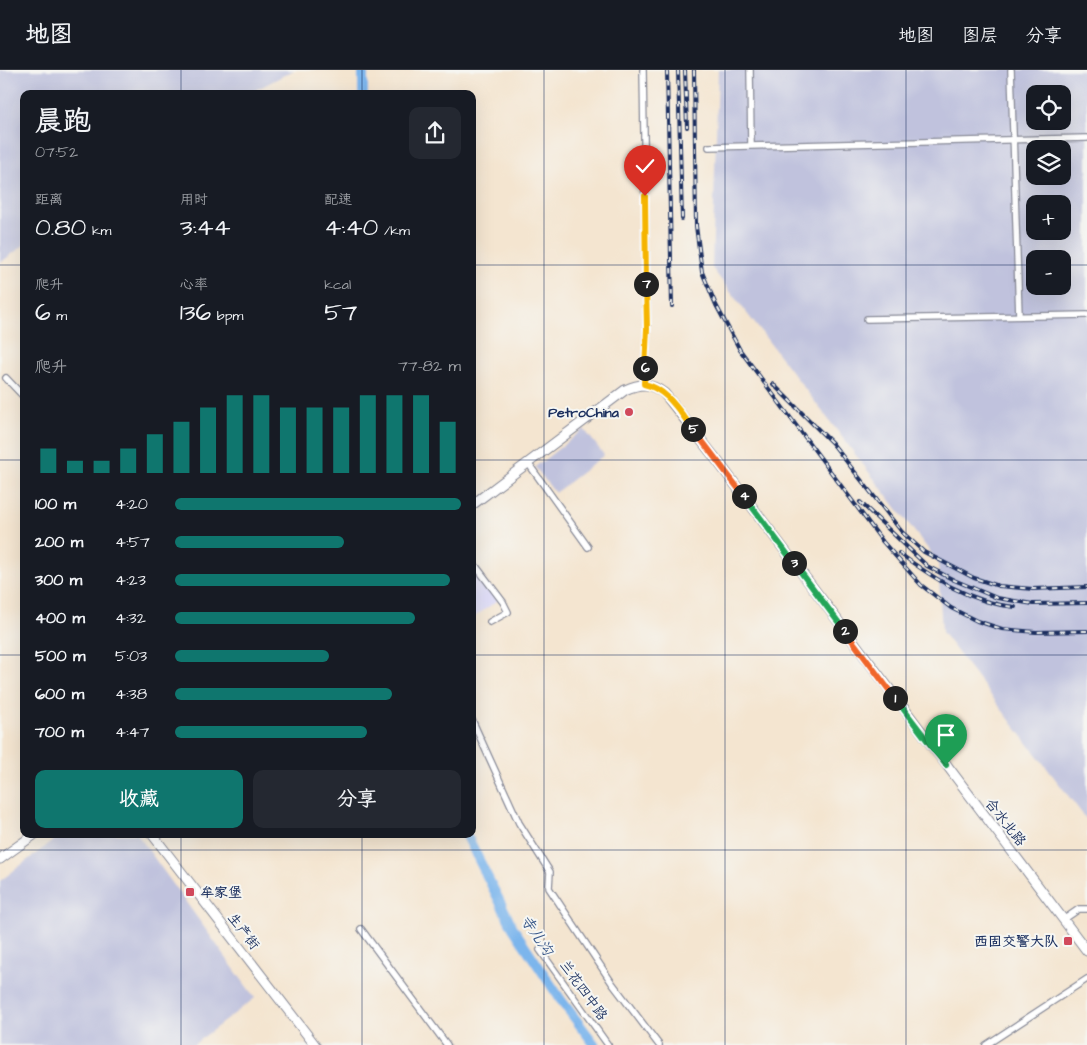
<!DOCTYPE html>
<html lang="zh">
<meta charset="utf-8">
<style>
body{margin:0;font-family:"Architects Daughter","LXGW WenKai TC",sans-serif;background:#242831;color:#f1f3f6;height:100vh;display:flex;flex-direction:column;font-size:19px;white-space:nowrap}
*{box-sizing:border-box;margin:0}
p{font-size:16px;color:#9ea1a6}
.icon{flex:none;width:28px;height:28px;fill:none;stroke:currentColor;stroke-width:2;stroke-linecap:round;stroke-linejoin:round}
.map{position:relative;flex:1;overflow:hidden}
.side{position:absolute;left:20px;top:20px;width:456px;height:748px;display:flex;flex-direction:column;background:#171b24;border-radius:10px;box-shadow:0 5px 20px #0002}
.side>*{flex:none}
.controls{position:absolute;left:1026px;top:15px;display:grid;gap:10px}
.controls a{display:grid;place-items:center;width:45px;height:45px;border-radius:10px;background:#171b24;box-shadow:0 5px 20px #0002;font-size:25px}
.pin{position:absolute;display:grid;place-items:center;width:42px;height:42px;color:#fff;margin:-51px -21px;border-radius:50% 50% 50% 0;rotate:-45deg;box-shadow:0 0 5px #0007}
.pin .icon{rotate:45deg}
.km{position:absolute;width:25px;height:25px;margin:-12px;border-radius:50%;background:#222;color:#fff;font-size:14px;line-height:25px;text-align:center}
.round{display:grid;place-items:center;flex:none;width:52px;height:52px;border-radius:10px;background:#242831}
.overview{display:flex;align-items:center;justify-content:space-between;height:85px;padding:0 15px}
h1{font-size:28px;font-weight:600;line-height:38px}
.metrics{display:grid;grid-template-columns:repeat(3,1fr);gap:8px;height:85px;padding:5px 15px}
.metrics div{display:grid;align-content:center}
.metrics b{font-size:25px;font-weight:600}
.metrics small{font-size:14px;font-weight:400}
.metrics p{font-size:14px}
.chart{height:140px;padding:10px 15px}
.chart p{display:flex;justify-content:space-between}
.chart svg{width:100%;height:90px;margin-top:5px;stroke:#0f766e;stroke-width:6}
.cta{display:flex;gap:10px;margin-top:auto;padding:10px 15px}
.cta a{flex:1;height:58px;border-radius:10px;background:#0f766e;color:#fff;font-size:20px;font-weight:600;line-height:58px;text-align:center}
.cta a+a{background:#242831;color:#f1f3f6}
ul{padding:0 15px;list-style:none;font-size:16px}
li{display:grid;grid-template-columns:80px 60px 1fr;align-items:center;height:38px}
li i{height:12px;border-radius:6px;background:#0f766e}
header{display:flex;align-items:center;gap:30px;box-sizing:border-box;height:70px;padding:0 25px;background:#171b24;border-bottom:1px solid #363941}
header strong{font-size:24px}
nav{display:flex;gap:28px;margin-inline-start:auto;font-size:18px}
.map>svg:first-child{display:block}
</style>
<header>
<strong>地图</strong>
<nav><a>地图</a><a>图层</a><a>分享</a></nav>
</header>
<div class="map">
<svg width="1087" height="975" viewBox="0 0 1087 975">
<rect width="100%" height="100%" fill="#f6f6f2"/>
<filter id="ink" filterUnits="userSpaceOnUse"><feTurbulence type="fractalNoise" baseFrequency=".02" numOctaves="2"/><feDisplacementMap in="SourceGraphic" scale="10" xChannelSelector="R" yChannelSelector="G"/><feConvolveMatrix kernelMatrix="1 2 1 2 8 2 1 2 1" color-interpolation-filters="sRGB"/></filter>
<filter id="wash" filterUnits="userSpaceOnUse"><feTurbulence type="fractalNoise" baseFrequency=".0096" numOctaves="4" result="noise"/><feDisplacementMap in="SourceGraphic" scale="20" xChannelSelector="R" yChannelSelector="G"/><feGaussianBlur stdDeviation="1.12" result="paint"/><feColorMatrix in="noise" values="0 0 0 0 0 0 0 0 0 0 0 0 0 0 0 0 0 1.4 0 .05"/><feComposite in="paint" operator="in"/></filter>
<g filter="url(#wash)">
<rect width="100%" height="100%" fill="#f4e5d0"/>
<polygon fill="#d9d7f8" points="472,495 498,530 473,548 472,547"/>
<g fill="#c0c2dd" fill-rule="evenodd">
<polygon points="0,0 294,0 248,24 24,24 24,175 0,193"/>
<path d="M718 0H1087V750L942 562 938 492 712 198ZM1035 24H1062V51H1035ZM1035 79H1062V106H1035ZM1035 134H1062V161H1035ZM1035 189H1062V216H1035Z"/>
<polygon points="584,359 604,385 555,423 535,397"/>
<polygon points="62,764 137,764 255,928 193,975 0,975 0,811"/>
</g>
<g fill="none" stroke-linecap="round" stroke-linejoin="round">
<g stroke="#7cb5ec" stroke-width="10">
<polyline points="363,0 363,24"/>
<polyline points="466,764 513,858 561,930 595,975"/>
</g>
</g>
</g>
<g filter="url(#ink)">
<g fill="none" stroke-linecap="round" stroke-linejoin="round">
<g stroke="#888a97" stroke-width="8">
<g id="street">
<polyline points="643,0 647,259 644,314"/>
<polyline points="750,0 751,75"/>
<polyline points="1011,0 1019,246"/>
<polyline points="709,77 1087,68"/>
<polyline points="867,249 1087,245"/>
<polyline points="6,308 24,327"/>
<polyline points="528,393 588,477"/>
<polyline points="472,491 503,532 508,542 490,552"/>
<polyline points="472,650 519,753 550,802 549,818 612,913 659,975"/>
<polyline points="1063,850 1079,839 1087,839"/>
<polyline points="361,859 447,975"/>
<polyline points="540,880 608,975"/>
<polyline points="986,975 1087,909"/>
</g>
</g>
<g stroke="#888a97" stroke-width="11">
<g id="secondary">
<path d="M472 435 625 320C641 313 651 313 664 323L716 389 1087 881"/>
<polyline points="152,764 315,975"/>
<polyline points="0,789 35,764"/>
</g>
</g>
<use href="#street" stroke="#fff" stroke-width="5.5"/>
<use href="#secondary" stroke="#fff" stroke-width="9"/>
<g stroke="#1b2f5e" stroke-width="4">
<g id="rail">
<polyline points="667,0 672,236"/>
<polyline points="678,0 682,149"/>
<polyline points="685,0 687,57"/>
<polyline points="694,0 696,156 702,202 716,235 740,280 883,472 921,515 951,538 977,551 1002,559 1036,562 1087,561"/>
<polyline points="773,314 832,373 902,462 924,482 974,508 999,516 1033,519 1087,517"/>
<polyline points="860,432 927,496 954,510 997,528 1033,534 1087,533"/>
<path d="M899 483C933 508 971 533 1015 537"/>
</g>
</g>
<use href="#rail" stroke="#f6f6f2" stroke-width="2" stroke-dasharray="5.5" stroke-linecap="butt"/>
</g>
</g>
<g fill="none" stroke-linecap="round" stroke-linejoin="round" filter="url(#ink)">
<g stroke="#fff" stroke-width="10">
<polyline id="split-1" points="895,628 946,695"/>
</g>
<g stroke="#fff" stroke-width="10">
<polyline id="split-2" points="845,561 895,628"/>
</g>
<g stroke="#fff" stroke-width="10">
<polyline id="split-3" points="794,493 845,561"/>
</g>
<g stroke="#fff" stroke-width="10">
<polyline id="split-4" points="744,426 794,493"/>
</g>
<g stroke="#fff" stroke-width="10">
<polyline id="split-5" points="693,359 744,426"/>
</g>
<g stroke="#fff" stroke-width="10">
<path id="split-6" d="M645 298 644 314C667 319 679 341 693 359"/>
</g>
<g stroke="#fff" stroke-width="10">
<polyline id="split-7" points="645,298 647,259 646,214"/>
</g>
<g stroke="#fff" stroke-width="10">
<polyline id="split-8" points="645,126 646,214"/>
</g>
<use href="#split-1" stroke="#22a559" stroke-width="6"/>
<use href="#split-2" stroke="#f0652b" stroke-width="6"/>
<use href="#split-3" stroke="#22a559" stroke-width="6"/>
<use href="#split-4" stroke="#22a559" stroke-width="6"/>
<use href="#split-5" stroke="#f0652b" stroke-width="6"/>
<use href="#split-6" stroke="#f5b400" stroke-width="6"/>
<use href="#split-7" stroke="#f5b400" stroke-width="6"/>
<use href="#split-8" stroke="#f5b400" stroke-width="6"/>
</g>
<path fill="none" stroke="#1b2f5e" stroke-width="1" stroke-opacity="0.55" d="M181 0V24M362 0V24M544 0V975M725 0V975M906 0V975M0 195H24M472 195H1035M1062 195H1087M0 390H24M472 390H1087M0 585H24M472 585H1087M181 764V975M362 764V975M0 780H1087"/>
<g fill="#d1495b" stroke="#f6f6f2" stroke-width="2">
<circle cx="629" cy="342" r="5"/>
<rect x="185" y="817" width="10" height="10" rx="2.5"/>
<rect x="1063" y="866" width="10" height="10" rx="2.5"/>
</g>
<g text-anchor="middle" stroke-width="4" stroke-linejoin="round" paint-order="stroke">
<g font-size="14" font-weight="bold" fill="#1b2f5e" stroke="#f6f6f2" text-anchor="end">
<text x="619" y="347">PetroChina</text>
<text x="200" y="827" text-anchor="start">牟家堡</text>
<text x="1058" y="876">西固交警大队</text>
</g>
<g font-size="14" fill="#1b2f5e" stroke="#f6f6f2">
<text transform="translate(1006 752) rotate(52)" y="5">合水北路</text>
<text transform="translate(244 861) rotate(52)" y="5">生产街</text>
<text transform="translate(584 920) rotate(54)" y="5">兰花四中路</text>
</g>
<g font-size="15" font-style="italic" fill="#385789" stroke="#f6f6f2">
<text transform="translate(537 865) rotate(56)" y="5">寺儿沟</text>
</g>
</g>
</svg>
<div class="controls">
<a><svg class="icon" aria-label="locate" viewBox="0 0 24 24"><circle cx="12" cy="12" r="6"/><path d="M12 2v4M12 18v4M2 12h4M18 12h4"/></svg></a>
<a><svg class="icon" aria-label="layers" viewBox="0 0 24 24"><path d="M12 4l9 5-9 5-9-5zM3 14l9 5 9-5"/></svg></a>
<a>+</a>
<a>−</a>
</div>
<div class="pin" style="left:946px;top:695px;background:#1e9e55"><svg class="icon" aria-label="arrive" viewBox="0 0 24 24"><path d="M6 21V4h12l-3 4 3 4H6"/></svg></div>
<div class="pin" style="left:645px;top:126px;background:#d93025"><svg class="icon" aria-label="check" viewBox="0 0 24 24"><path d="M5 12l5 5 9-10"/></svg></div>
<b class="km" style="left:895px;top:628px">1</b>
<b class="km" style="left:845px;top:561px">2</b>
<b class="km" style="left:794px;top:493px">3</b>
<b class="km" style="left:744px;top:426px">4</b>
<b class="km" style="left:693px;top:359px">5</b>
<b class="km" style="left:645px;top:298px">6</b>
<b class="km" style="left:646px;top:214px">7</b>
<section class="side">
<div class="overview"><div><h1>晨跑</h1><p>07:52</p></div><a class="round"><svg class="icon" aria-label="share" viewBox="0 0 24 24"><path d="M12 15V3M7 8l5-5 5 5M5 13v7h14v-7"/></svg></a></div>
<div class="metrics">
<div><p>距离</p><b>0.80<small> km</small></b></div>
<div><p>用时</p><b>3:44</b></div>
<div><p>配速</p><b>4:40<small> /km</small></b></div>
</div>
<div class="metrics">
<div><p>爬升</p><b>6<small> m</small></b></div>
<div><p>心率</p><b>136<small> bpm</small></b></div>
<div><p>kcal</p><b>57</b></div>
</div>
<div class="chart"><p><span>爬升</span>77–82 m</p>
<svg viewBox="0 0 160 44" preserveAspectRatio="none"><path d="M5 44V32M15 44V38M25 44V38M35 44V32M45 44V25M55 44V19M65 44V12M75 44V6M85 44V6M95 44V12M105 44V12M115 44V12M125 44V6M135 44V6M145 44V6M155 44V19"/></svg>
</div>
<ul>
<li><b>100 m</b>4:20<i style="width:100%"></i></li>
<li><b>200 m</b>4:57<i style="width:59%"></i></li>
<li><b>300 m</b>4:23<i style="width:96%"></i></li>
<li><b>400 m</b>4:32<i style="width:84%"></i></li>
<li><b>500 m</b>5:03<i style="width:54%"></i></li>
<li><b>600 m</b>4:38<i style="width:76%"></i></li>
<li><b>700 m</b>4:47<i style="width:67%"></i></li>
</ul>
<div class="cta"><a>收藏</a><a>分享</a></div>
</section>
</div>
